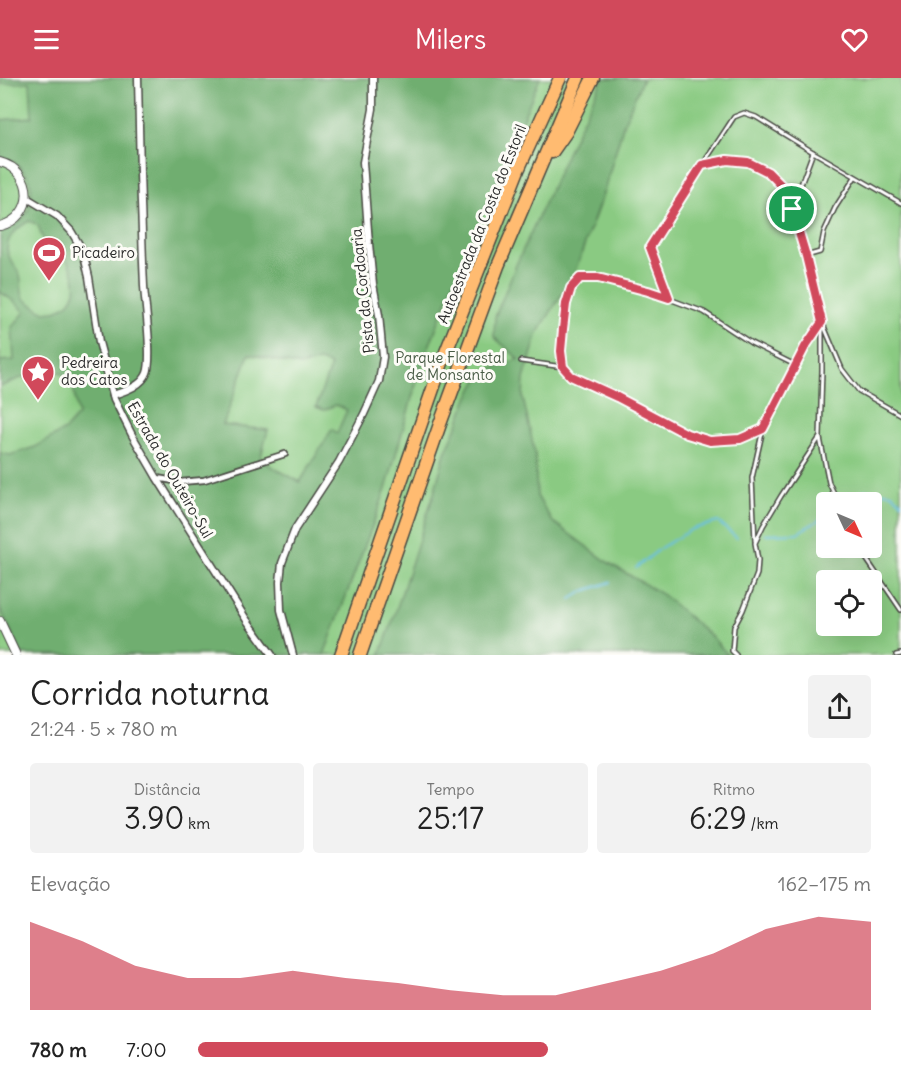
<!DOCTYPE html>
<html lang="pt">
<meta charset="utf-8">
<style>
body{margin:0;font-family:Delius,sans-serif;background:#f2f2f2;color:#222;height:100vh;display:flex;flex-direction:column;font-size:22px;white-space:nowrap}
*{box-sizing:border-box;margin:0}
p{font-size:20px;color:#767676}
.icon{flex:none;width:33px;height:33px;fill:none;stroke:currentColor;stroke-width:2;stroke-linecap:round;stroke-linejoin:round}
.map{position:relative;height:577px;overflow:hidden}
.sheet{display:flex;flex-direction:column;background:#fff;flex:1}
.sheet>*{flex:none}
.needle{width:39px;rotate:134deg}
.tools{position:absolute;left:816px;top:414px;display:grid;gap:12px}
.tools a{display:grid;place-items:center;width:66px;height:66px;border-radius:6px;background:#fff;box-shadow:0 6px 24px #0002;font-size:30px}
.pin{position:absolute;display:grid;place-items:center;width:51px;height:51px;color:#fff;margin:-26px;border:3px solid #fff;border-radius:50%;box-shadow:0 2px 6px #0007}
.round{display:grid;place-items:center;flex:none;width:63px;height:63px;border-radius:6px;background:#f2f2f2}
.head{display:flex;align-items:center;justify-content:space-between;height:102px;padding:0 30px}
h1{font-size:33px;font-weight:600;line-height:45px}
.figures{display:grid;grid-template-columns:repeat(3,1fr);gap:9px;height:102px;padding:6px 30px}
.figures div{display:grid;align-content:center;border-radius:6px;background:#f2f2f2;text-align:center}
.figures b{font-size:30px;font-weight:600}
.figures small{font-size:16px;font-weight:400}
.figures p{font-size:16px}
.chart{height:168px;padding:12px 30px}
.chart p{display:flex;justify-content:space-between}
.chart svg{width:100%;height:108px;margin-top:6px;fill:#d1495b;opacity:.7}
ul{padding:0 30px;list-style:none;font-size:20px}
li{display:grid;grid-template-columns:96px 72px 1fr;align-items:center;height:45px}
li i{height:15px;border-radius:8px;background:#d1495b}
header{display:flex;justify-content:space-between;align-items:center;height:78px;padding:0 30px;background:#d1495b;color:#fff;font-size:27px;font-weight:600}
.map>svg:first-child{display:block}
</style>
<header><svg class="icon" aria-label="menu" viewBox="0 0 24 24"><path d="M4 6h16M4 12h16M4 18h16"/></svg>Milers<svg class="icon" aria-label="heart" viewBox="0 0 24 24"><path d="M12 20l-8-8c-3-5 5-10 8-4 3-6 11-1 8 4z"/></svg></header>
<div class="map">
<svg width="901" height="577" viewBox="0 0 901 577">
<rect width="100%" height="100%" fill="#fdfcf7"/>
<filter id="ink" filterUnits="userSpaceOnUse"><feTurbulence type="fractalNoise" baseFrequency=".0167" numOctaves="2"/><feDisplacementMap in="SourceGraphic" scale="12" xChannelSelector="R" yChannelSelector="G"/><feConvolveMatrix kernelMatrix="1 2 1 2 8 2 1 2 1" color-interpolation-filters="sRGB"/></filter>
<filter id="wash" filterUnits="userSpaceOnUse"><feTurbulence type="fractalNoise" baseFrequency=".008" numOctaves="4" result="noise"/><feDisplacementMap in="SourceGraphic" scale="24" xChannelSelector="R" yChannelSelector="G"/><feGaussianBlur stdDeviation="1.35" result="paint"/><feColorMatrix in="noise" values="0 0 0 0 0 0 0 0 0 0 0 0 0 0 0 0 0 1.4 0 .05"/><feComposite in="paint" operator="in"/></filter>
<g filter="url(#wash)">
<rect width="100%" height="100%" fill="#eee9ce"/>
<path fill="#8aca82" stroke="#5a7a56" stroke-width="1.5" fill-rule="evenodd" d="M0 0H901V577H0ZM826 424H872V470H826ZM826 502H872V548H826Z"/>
<g fill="#6fae70" stroke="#4d6c4e" stroke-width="1.5" fill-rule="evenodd">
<path d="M0 0H540L452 209 420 292 386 411 324 577H22L0 530V375L10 377 35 369 65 352 78 337 72 303C67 300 62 294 56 293 41 289 14 303 0 309V283L14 282 12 249 25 234 14 223 0 214V153C42 146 42 87 0 79V42L32 39 30 4 0 6ZM29 143 38 147 41 157 46 165 58 167C68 183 87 211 66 227 63 228 61 231 58 232 54 234 48 233 44 234 38 229 29 226 24 220 20 214 22 204 20 197 17 190 10 183 8 176 4 160 17 150 29 143ZM249 276 300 288 319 283 331 287 316 329 324 332 336 327 347 332 337 355 332 351 300 404 260 382 268 352 223 347Z"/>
<polygon points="603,0 643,0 624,45 604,113 573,199 538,254 524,301 523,320 535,376 537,418 552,443 609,485 663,517 712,559 728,577 380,577 394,539 434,415 445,375 459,344 467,322 483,293 519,281 494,259 495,239 516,187 574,60"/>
</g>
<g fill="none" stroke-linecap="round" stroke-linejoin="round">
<g stroke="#67bfe4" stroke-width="2">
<polyline points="844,420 866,412 892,415 901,424"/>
<polyline points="765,456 797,455 821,441 826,436"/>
<polyline points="636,490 662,469 692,451 718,444 737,460"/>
<polyline points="571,521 584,513 611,504"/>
</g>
</g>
</g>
<g filter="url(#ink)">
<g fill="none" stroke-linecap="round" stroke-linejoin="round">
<g stroke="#484843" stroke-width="6">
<g id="service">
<polyline points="813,74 901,125"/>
<polyline points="702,87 727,82 748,84 768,94 782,108 792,131 808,185 822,244 822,292 820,359 781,418 763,448 755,465 758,482 757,496 743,532 734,549 732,573 736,577"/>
<polyline points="806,178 820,174 824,154 835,130 855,99"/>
<polyline points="669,220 650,169 684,115 734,39 744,35 756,39 813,74 792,131"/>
<polyline points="823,246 842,291 859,313 901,337"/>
<polyline points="521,283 563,289"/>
<polyline points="763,351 740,361 710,362 687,356 617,319 571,298 563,289 561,273 563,251 566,226 571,210 580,200 598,200 648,213 704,234 751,265 795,287"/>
<polyline points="820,360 829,405 838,424"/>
<polyline points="755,463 752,400 763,351 805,269 821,245"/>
<polyline points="859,470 901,532"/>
<polyline points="896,577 901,576"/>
</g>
</g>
<g stroke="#484843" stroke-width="8">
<polyline id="pedestrian" points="157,400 180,404 204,402 285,376"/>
</g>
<g stroke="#484843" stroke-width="9">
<g id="minor">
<polyline points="27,120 57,138 71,153 83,173 89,199 99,264 114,321 132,357 157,400 246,541 272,577"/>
<path d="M113 317C125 313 142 308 147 295 153 280 145 227 144 208 141 139 139 69 138 0"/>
<polyline points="293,577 281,532 280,504 282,485 295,451 339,384 364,336 379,303 383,279 379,237 373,206 369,166 363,84 373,31 373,0"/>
</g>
</g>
<g stroke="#484843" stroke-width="10">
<g id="tertiary">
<path d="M0 84C35 93 36 139 0 148"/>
<polyline points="0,543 16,577"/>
</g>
</g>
<g stroke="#484843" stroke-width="15">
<g id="motorway">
<polyline points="552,74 566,54 593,0"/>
<polyline points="341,577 444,279 518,92 560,0"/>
<polyline points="360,577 440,346 498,188 578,0"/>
</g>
</g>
<use href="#service" stroke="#fff" stroke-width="3"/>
<use href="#pedestrian" stroke="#fff" stroke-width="4.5"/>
<use href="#minor" stroke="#fff" stroke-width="6"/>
<use href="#tertiary" stroke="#fff" stroke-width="8"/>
<use href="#motorway" stroke="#ffbb71" stroke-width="12"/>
</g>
</g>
<g fill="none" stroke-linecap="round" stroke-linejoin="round" filter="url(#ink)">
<g stroke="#fff" stroke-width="12">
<polygon id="route" points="727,82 748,84 768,94 782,108 792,131 806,178 822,244 805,269 763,351 740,361 710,363 687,356 617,319 571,298 563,289 561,273 563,251 566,226 571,210 580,200 598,200 648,213 669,220 650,169 702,87"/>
</g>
<use href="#route" stroke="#d1495b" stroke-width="8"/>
</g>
<defs>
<g id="stadium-pin" transform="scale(1.725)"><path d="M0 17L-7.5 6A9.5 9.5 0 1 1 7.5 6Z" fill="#d1495b" stroke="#fdfcf7"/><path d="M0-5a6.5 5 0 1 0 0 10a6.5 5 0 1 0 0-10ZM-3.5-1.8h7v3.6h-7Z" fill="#fff"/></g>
<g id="sight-pin" transform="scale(1.725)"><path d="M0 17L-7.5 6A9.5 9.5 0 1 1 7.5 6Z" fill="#d1495b" stroke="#fdfcf7"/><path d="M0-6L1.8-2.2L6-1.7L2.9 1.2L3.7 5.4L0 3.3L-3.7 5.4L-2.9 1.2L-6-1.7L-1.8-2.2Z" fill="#fff"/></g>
</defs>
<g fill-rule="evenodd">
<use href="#stadium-pin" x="49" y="175"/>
<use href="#sight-pin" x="38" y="294"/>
</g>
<g text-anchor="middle" stroke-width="6" stroke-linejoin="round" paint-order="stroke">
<g font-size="15" fill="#2b2b2b" stroke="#fdfcf7">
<text transform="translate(482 146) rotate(-68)" y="5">Autoestrada da Costa do Estoril</text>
<text transform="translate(363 213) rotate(-96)" y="5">Pista da Cordoaria</text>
<text transform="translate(170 392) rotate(60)" y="5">Estrada do Outeiro-Sul</text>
</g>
<g font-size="15" fill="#2b2b2b" stroke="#fdfcf7" text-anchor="start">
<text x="72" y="180">Picadeiro</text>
<text x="61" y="290">Pedreira<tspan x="61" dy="17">dos Catos</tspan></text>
</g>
<g font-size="15" fill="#485b45" stroke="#fdfcf7">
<text x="450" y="285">Parque Florestal<tspan x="450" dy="17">de Monsanto</tspan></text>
</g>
</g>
</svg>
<div class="tools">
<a><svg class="needle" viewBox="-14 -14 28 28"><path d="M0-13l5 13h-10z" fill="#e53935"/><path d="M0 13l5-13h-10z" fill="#767676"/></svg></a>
<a><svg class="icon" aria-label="locate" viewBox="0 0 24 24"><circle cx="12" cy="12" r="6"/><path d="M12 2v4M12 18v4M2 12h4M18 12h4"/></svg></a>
</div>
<div class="pin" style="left:792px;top:131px;background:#1e9e55"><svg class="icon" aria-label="arrive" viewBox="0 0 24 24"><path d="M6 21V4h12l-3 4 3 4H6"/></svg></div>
</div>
<section class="sheet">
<div class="head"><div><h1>Corrida noturna</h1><p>21:24 · 5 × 780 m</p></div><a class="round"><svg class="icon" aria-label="share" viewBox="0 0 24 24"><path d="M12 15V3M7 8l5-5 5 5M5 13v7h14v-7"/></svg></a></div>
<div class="figures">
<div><p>Distância</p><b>3.90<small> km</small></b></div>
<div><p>Tempo</p><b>25:17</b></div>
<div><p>Ritmo</p><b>6:29<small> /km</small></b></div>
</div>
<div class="chart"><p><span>Elevação</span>162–175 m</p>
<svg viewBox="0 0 160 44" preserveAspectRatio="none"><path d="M0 44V8L10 16L20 26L30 31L40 31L50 28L60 31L70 33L80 36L90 38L100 38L110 33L120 28L130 21L140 11L150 6L160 8V44z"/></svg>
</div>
<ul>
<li><b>780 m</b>7:00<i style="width:52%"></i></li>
</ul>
</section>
